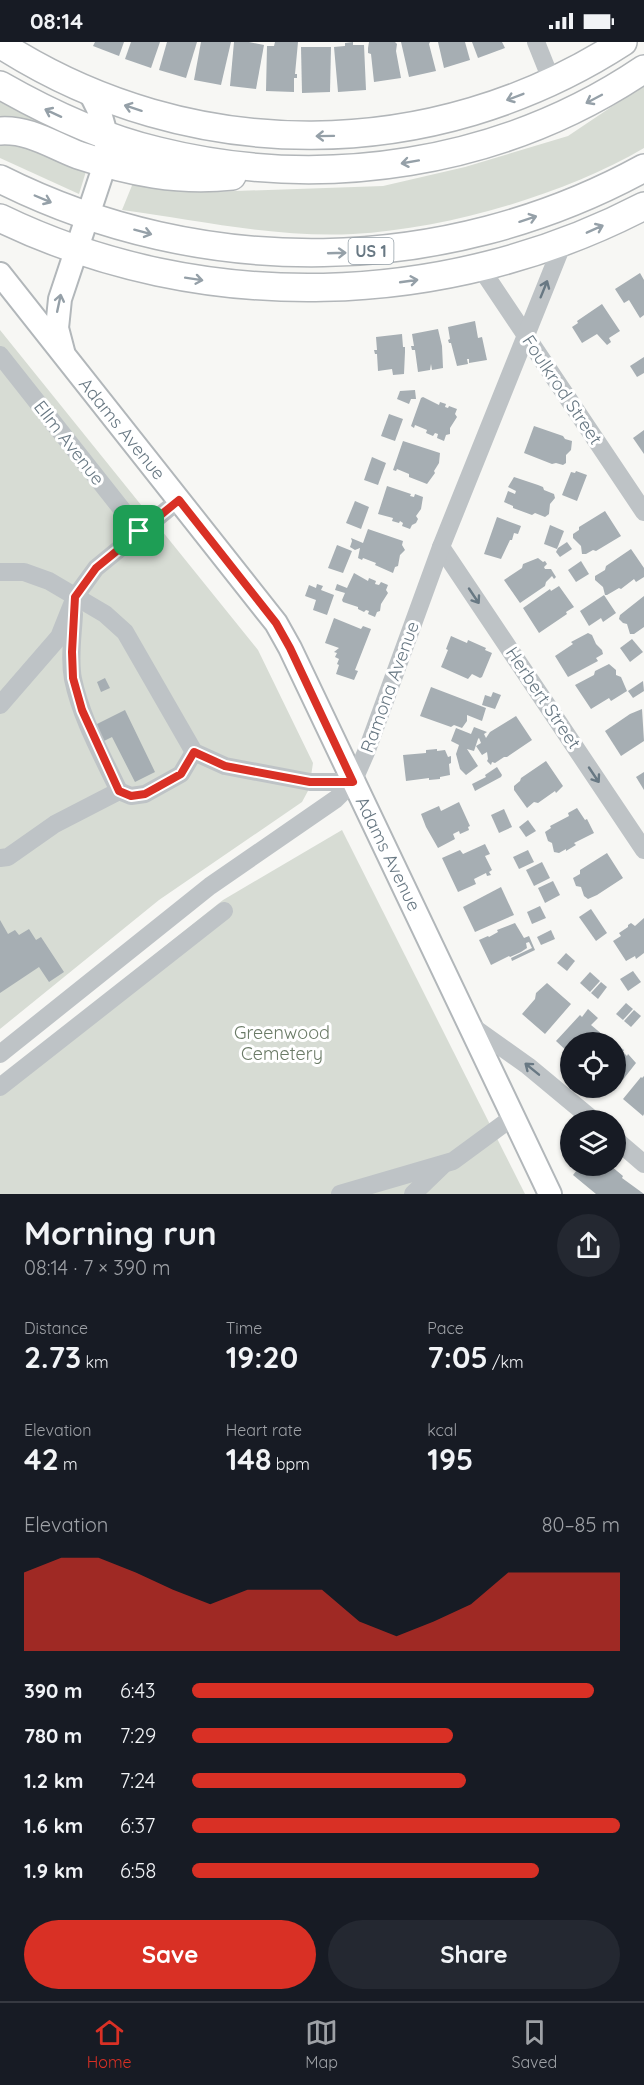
<!DOCTYPE html>
<meta charset="utf-8">
<style>
body{margin:0;font-family:Quicksand,sans-serif;background:#242831;color:#f1f3f6;height:100vh;display:flex;flex-direction:column;font-size:22px;white-space:nowrap}
*{box-sizing:border-box;margin:0}
p{font-size:20px;color:#9ea1a6}
.icon{flex:none;width:33px;height:33px;fill:none;stroke:currentColor;stroke-width:2;stroke-linecap:round;stroke-linejoin:round}
.map{position:relative;height:1152px;overflow:hidden}
.drawer{display:flex;flex-direction:column;background:#171b24;flex:1}
.drawer>*{flex:none}
.tools{position:absolute;left:560px;top:990px;display:grid;gap:12px}
.tools a{display:grid;place-items:center;width:66px;height:66px;border-radius:50%;background:#171b24;box-shadow:0 2px 4px #0004;font-size:30px}
.pin{position:absolute;display:grid;place-items:center;width:51px;height:51px;color:#fff;margin:-26px;border-radius:12px;box-shadow:0 3px 9px #0006}
.round{display:grid;place-items:center;flex:none;width:63px;height:63px;border-radius:32px;background:#242831}
.summary{display:flex;align-items:center;justify-content:space-between;height:102px;padding:0 24px}
h1{font-size:33px;font-weight:800;line-height:45px}
.stats{display:grid;grid-template-columns:repeat(3,1fr);gap:9px;height:102px;padding:6px 24px}
.stats div{display:grid;align-content:center}
.stats b{font-size:30px;font-weight:800}
.stats small{font-size:16px;font-weight:400}
.stats p{font-size:16px}
.chart{height:168px;padding:12px 24px}
.chart p{display:flex;justify-content:space-between}
.chart svg{width:100%;height:108px;margin-top:6px;fill:#d93025;opacity:.7}
.action{display:flex;gap:12px;margin-top:auto;padding:12px 24px}
.action a{flex:1;height:69px;border-radius:36px;background:#d93025;color:#fff;font-size:24px;font-weight:800;line-height:69px;text-align:center}
.action a+a{background:#242831;color:#f1f3f6}
ul{padding:0 24px;list-style:none;font-size:20px}
li{display:grid;grid-template-columns:96px 72px 1fr;align-items:center;height:45px}
li i{height:15px;border-radius:8px;background:#d93025}
.status{display:flex;justify-content:space-between;align-items:center;height:42px;padding:0 30px;background:#171b24;direction:ltr}
.status svg{height:16px;fill:currentColor}
.dock{display:flex;justify-content:space-around;align-items:center;height:84px;border-top:2px solid #363941;background:#171b24;font-size:16px;color:#9ea1a6}
.dock a{display:grid;justify-items:center;gap:3px}
.dock .active{color:#d93025}
.map>svg:first-child{display:block}
</style>
<div class="status"><b>08:14</b><svg viewBox="0 0 49 12"><path d="M0 12V9h3v3zM5 12V6h3v6zM10 12V3h3v9zM15 12V0h3v12zM26 1h20v11H26zM47 4h2v5h-2z"/></svg></div>
<div class="map">
<svg width="644" height="1152" viewBox="0 0 644 1152">
<rect width="100%" height="100%" fill="#f7f7f4"/>
<g fill="#d7dcd4">
<path d="M644 43V106C564 153 446 187 353 192 278 196 196 178 122 168L133 141 208 150 383 144 465 125 568 94Z"/>
<polygon points="0,56 86,98 86,105 20,77 0,75"/>
<polygon points="0,94 88,123 79,152 0,116"/>
<polygon points="0,288 258,608 313,721 309,747 302,760 159,858 0,987"/>
<polygon points="342,788 525,1152 0,1152 0,1036 223,858"/>
</g>
<g fill="#a6aeb3">
<polygon points="95,0 124,0 119,14 93,4"/>
<polygon points="131,0 160,0 151,26 125,17"/>
<polygon points="167,0 197,0 186,36 159,28"/>
<polygon points="201,0 231,0 221,43 194,38"/>
<polygon points="234,0 249,0 264,3 256,47 230,44"/>
<polygon points="275,0 298,0 295,32 297,32 297,36 294,36 294,50 266,49 267,4 274,4"/>
<polygon points="353,0 353,3 364,3 366,48 338,50 334,5 345,4 345,1"/>
<polygon points="369,0 395,0 397,2 396,9 401,36 374,40 371,12 368,11 368,6"/>
<polygon points="401,0 430,0 429,2 436,29 409,35"/>
<polygon points="438,0 465,0 470,18 444,26"/>
<polygon points="472,0 502,0 505,6 478,16"/>
<polygon points="301,5 331,5 330,50 302,51"/>
<polygon points="640,231 644,238 644,273 640,276 629,258 624,261 615,247"/>
<polygon points="602,262 620,289 609,296 611,300 607,303 597,292 582,301 572,285 578,281 577,279"/>
<polygon points="475,279 478,296 482,295 487,318 469,321 469,317 467,317 468,322 457,324 451,301 449,301 448,298 450,297 448,285"/>
<polygon points="438,287 442,304 443,326 432,328 431,322 430,328 418,330 415,308 412,308 411,304 414,304 412,292"/>
<polygon points="402,292 403,305 405,305 405,310 404,332 393,333 392,327 378,329 377,312 375,312 374,308 377,308 376,295"/>
<polygon points="644,315 644,331 637,335 630,324"/>
<polygon points="415,348 416,357 411,357 409,362 397,357 400,349"/>
<polygon points="423,355 439,363 440,360 446,362 445,365 448,366 449,364 457,367 455,372 457,375 450,386 450,392 446,393 444,399 437,396 438,392 435,391 433,394 426,391 427,388 415,383 414,386 411,384 421,356"/>
<polygon points="389,372 403,377 395,399 381,394"/>
<polygon points="534,384 563,394 565,397 572,399 571,408 566,413 566,421 563,423 556,421 552,422 524,411"/>
<polygon points="644,388 644,412 633,396"/>
<polygon points="403,399 440,411 439,421 434,429 435,431 427,442 409,435 409,432 397,427 396,429 393,428"/>
<polygon points="372,415 386,421 378,443 364,438"/>
<polygon points="576,429 587,433 577,459 562,453 571,430 575,431"/>
<polygon points="514,435 538,443 543,445 544,448 554,452 555,456 550,462 549,472 545,475 535,471 532,473 513,466 513,464 504,460 508,449 515,452 516,449 508,445"/>
<polygon points="387,444 411,452 410,454 414,455 415,452 423,455 421,467 416,474 418,477 416,481 412,483 410,487 402,484 403,481 400,479 399,481 392,479 393,476 378,472"/>
<polygon points="355,459 369,465 361,487 346,481"/>
<polygon points="605,469 621,494 596,509 593,508 586,512 582,512 581,504 573,496 573,492 579,488 579,485"/>
<polygon points="497,475 521,484 518,492 514,491 512,498 510,498 501,517 484,512"/>
<polygon points="550,483 564,489 557,507 544,502"/>
<polygon points="368,487 403,499 402,503 405,508 400,513 398,524 395,525 393,531 375,523 376,521 363,516 362,518 358,516 360,506 355,508 350,505 352,499 351,496 363,501"/>
<polygon points="567,500 572,507 560,515 556,510 558,506"/>
<polygon points="337,503 352,509 343,531 328,526"/>
<polygon points="631,507 644,526 644,535 636,540 634,537 621,547 619,546 607,553 605,553 603,545 595,538 595,534 605,528 606,524"/>
<polygon points="538,516 543,520 545,519 547,522 544,525 545,527 551,527 556,535 554,537 552,534 546,540 545,544 520,561 504,538 522,526 523,522"/>
<polygon points="581,519 589,532 576,540 568,528"/>
<polygon points="354,531 368,539 369,536 376,539 375,542 379,543 381,540 388,543 386,548 388,551 381,562 380,569 377,570 375,575 368,572 369,569 366,568 364,570 358,567 358,565 343,560 342,558 345,551 335,548 337,542 347,546"/>
<polygon points="317,542 323,544 321,548 334,553 327,573 313,568 316,558 305,554 309,543 316,546"/>
<polygon points="559,544 574,565 566,570 567,572 539,591 523,566 550,547 551,549"/>
<polygon points="604,553 616,571 603,580 601,576 589,584 580,569"/>
<polygon points="644,554 644,585 634,592 630,592 627,582 623,581 619,577 620,573"/>
<polygon points="334,576 361,587 363,584 371,587 355,628 358,629 354,638 336,632 339,623 337,622 339,617 335,615 337,611 334,610 339,606 325,601"/>
<polygon points="588,591 592,593 596,602 602,608 603,612 596,616 598,619 568,635 555,614 573,602 571,600"/>
<polygon points="451,594 467,601 468,598 486,606 485,608 492,611 482,635 480,636 472,632 468,637 441,625 448,608 446,607"/>
<polygon points="632,597 643,610 630,620 620,606"/>
<polygon points="609,622 616,628 616,633 621,635 627,649 611,659 609,656 591,667 575,643 594,633 595,629"/>
<polygon points="105,636 110,646 101,650 97,640"/>
<polygon points="643,639 644,649 633,656 628,649"/>
<polygon points="431,645 486,666 482,679 467,673 467,679 462,686 454,683 451,685 420,674"/>
<polygon points="493,650 501,653 495,667 482,663 485,653 491,655"/>
<polygon points="642,667 644,699 621,714 605,689 630,672"/>
<polygon points="125,668 155,730 135,740 112,695 102,700 93,684"/>
<polygon points="516,674 532,698 507,715 504,715 495,721 492,720 491,723 487,719 488,717 487,710 482,713 476,704 481,701 479,696 478,697 474,709 467,707 478,724 466,733 460,727 456,712 459,703 451,699 456,686 471,692 474,685 487,690 484,692 486,696 490,690"/>
<polygon points="437,707 437,709 445,708 448,715 451,714 451,721 449,722 450,733 440,735 440,737 429,738 429,736 406,739 403,713 426,711 426,708"/>
<polygon points="546,719 563,744 556,751 555,749 538,761 534,760 527,766 514,748 514,744 520,739 521,736"/>
<polygon points="497,725 502,733 501,735 475,749 472,742 486,735 485,733"/>
<polygon points="644,730 644,748 636,735"/>
<polygon points="459,760 470,784 468,785 469,788 460,792 459,789 453,792 455,797 438,806 426,785 421,772 439,764 441,769"/>
<polygon points="577,766 585,778 587,777 594,791 574,801 576,803 566,809 566,807 559,811 554,810 552,801 548,799 545,790 551,786 550,784 569,774 568,771"/>
<polygon points="504,767 512,785 499,791 491,773"/>
<polygon points="528,778 536,789 526,795 519,785"/>
<polygon points="485,802 490,812 485,814 492,828 489,830 491,833 487,834 486,831 474,837 476,842 458,850 442,816 460,808 463,812"/>
<polygon points="528,808 534,820 519,827 513,815"/>
<polygon points="607,811 623,836 597,853 588,857 584,854 581,845 576,844 573,836 580,832 580,828"/>
<polygon points="542,820 550,836 534,844 526,828"/>
<polygon points="553,839 560,853 545,861 538,846"/>
<polygon points="501,845 514,873 475,890 463,865"/>
<polygon points="540,864 546,876 532,882 527,870"/>
<polygon points="591,867 607,891 596,899 579,875"/>
<polygon points="644,876 644,911 636,917 635,914 626,919 613,899 621,894 619,891 628,885 628,883 631,881 635,884"/>
<polygon points="0,878 8,892 15,888 19,893 29,887 36,898 41,895 64,930 49,940 39,925 0,951"/>
<polygon points="515,881 524,896 529,894 535,908 512,919 511,916 532,906 529,900 526,901 527,906 521,910 510,915 509,914 491,923 479,898 488,894 489,895 498,890 497,888"/>
<polygon points="551,888 555,897 541,903 537,895"/>
<polygon points="566,911 575,919 567,929 557,921"/>
<polygon points="633,929 641,940 628,949 620,937"/>
<polygon points="590,930 600,939 590,950 580,941"/>
<polygon points="601,940 607,945 598,957 591,951"/>
<polygon points="547,941 571,962 545,992 522,972 535,957 536,951"/>
<polygon points="626,961 633,967 623,978 616,972"/>
<polygon points="588,967 598,976 591,983 603,993 596,1000 570,1000 570,1012 556,999 580,973 582,975"/>
<polygon points="634,968 641,974 631,985 624,979"/>
<polygon points="615,1003 620,1008 621,1006 624,1008 623,1010 627,1014 628,1012 636,1021 614,1049 610,1046 615,1046"/>
<polygon points="644,1034 644,1072 643,1074 623,1057 641,1035 642,1036"/>
<polygon points="570,1094 570,1110 563,1098"/>
<polygon points="580,1124 611,1124 623,1134 622,1136 644,1152 596,1152 573,1133"/>
</g>
<g fill="none" stroke-linecap="round" stroke-linejoin="round">
<g stroke="#b2b7ba" stroke-width="26">
<g id="major">
<polyline points="0,232 276,581 290,606 550,1152"/>
<path d="M63 309 57 286 60 257 105 122C109 94 103 72 88 48"/>
</g>
</g>
<g stroke="#b2b6b9" stroke-width="30">
<g id="highway">
<path d="M0 2C191 125 433 123 623 0"/>
<path d="M0 43C49 71 103 96 158 109 323 150 502 123 644 27"/>
<path d="M0 89C29 87 52 103 78 113 129 130 179 140 232 134"/>
<path d="M0 137C203 239 445 235 644 126"/>
<path d="M0 176C202 274 446 267 644 164"/>
</g>
</g>
<g stroke="#bec3c6" stroke-width="18">
<polyline points="536,0 552,40"/>
<polyline points="480,225 644,470"/>
<polyline points="0,313 139,489"/>
<polyline points="441,505 644,808"/>
<polyline points="0,530 24,530 49,539 105,572 125,590 194,710 225,724 310,740 353,740"/>
<path d="M74 572C73 593 69 616 73 637 81 676 102 713 119 749"/>
<polyline points="0,663 59,595 75,555 96,526 179,458"/>
<polyline points="0,816 8,815 55,782 119,749 131,754 145,752 181,732 194,710"/>
<polyline points="469,982 528,1024 593,1078"/>
<polyline points="0,1012 210,844 336,757 353,740 367,708 441,505 563,201"/>
<polyline points="0,1045 224,869"/>
<polyline points="615,1097 644,1122"/>
<polyline points="340,1152 453,1119 513,1075"/>
<polyline points="413,1152 442,1124"/>
</g>
<use href="#major" stroke="#fff" stroke-width="22"/>
<use href="#highway" stroke="#fff" stroke-width="27"/>
</g>
<defs><path id="oneway-shaft" d="M-6 0H5M1.5-3L5.5 0L1.5 3" fill="none" stroke-width="1.6" stroke-linecap="round" stroke-linejoin="round" transform="scale(1.5)"/></defs>
<g stroke="#95a0a8">
<use href="#oneway-shaft" transform="translate(515 55) rotate(159)"/>
<use href="#oneway-shaft" transform="translate(594 57) rotate(152)"/>
<use href="#oneway-shaft" transform="translate(133 66) rotate(-162)"/>
<use href="#oneway-shaft" transform="translate(53 71) rotate(-155)"/>
<use href="#oneway-shaft" transform="translate(325 94) rotate(179)"/>
<use href="#oneway-shaft" transform="translate(410 120) rotate(170)"/>
<use href="#oneway-shaft" transform="translate(43 157) rotate(23)"/>
<use href="#oneway-shaft" transform="translate(528 177) rotate(-18)"/>
<use href="#oneway-shaft" transform="translate(595 187) rotate(-24)"/>
<use href="#oneway-shaft" transform="translate(143 190) rotate(15)"/>
<use href="#oneway-shaft" transform="translate(337 211) rotate(-2)"/>
<use href="#oneway-shaft" transform="translate(194 237) rotate(9)"/>
<use href="#oneway-shaft" transform="translate(409 239) rotate(-8)"/>
<use href="#oneway-shaft" transform="translate(59 261) rotate(-78)"/>
</g>
<g stroke="#687883">
<use href="#oneway-shaft" transform="translate(544 247) rotate(-68)"/>
<use href="#oneway-shaft" transform="translate(474 554) rotate(56)"/>
<use href="#oneway-shaft" transform="translate(594 733) rotate(56)"/>
<use href="#oneway-shaft" transform="translate(532 1027) rotate(-141)"/>
</g>
<g fill="none" stroke-linecap="round" stroke-linejoin="round">
<g stroke="#fff" stroke-width="12">
<polygon id="route" points="179,458 276,581 290,606 353,740 310,740 225,724 194,710 181,732 145,752 131,754 119,749 82,668 73,636 72,610 75,555 96,526"/>
</g>
<use href="#route" stroke="#d93025" stroke-width="8"/>
</g>
<g text-anchor="middle" stroke-width="6" stroke-linejoin="round" paint-order="stroke">
<rect fill="#fff" stroke="#95a0a8" stroke-width="1.5" x="348.5" y="196" width="45" height="26" rx="4.5"/>
<g font-size="16" font-weight="bold" fill="#687883">
<text x="371" y="215">US 1</text>
</g>
<g font-size="18" fill="#687883" stroke="#fff">
<text transform="translate(562 348) rotate(56)" y="6">Foulkrod Street</text>
<text transform="translate(122 387) rotate(51)" y="6">Adams Avenue</text>
<text transform="translate(69 401) rotate(52)" y="6">Ellm Avenue</text>
<text transform="translate(390 645) rotate(-70)" y="6">Ramona Avenue</text>
<text transform="translate(543 656) rotate(56)" y="6">Herbert Street</text>
<text transform="translate(388 812) rotate(64)" y="6">Adams Avenue</text>
</g>
<g font-size="18" fill="#6b7b67" stroke="#fff">
<text x="282" y="997">Greenwood<tspan x="282" dy="21">Cemetery</tspan></text>
</g>
</g>
</svg>
<div class="tools">
<a><svg class="icon" aria-label="locate" viewBox="0 0 24 24"><circle cx="12" cy="12" r="6"/><path d="M12 2v4M12 18v4M2 12h4M18 12h4"/></svg></a>
<a><svg class="icon" aria-label="layers" viewBox="0 0 24 24"><path d="M12 4l9 5-9 5-9-5zM3 14l9 5 9-5"/></svg></a>
</div>
<div class="pin" style="left:139px;top:489px;background:#1e9e55"><svg class="icon" aria-label="arrive" viewBox="0 0 24 24"><path d="M6 21V4h12l-3 4 3 4H6"/></svg></div>
</div>
<section class="drawer">
<div class="summary"><div><h1>Morning run</h1><p>08:14 · 7 × 390 m</p></div><a class="round"><svg class="icon" aria-label="share" viewBox="0 0 24 24"><path d="M12 15V3M7 8l5-5 5 5M5 13v7h14v-7"/></svg></a></div>
<div class="stats">
<div><p>Distance</p><b>2.73<small> km</small></b></div>
<div><p>Time</p><b>19:20</b></div>
<div><p>Pace</p><b>7:05<small> /km</small></b></div>
</div>
<div class="stats">
<div><p>Elevation</p><b>42<small> m</small></b></div>
<div><p>Heart rate</p><b>148<small> bpm</small></b></div>
<div><p>kcal</p><b>195</b></div>
</div>
<div class="chart"><p><span>Elevation</span>80–85 m</p>
<svg viewBox="0 0 160 44" preserveAspectRatio="none"><path d="M0 44V12L10 6L20 6L30 12L40 19L50 25L60 19L70 19L80 19L90 32L100 38L110 32L120 25L130 12L140 12L150 12L160 12V44z"/></svg>
</div>
<ul>
<li><b>390 m</b>6:43<i style="width:94%"></i></li>
<li><b>780 m</b>7:29<i style="width:61%"></i></li>
<li><b>1.2 km</b>7:24<i style="width:64%"></i></li>
<li><b>1.6 km</b>6:37<i style="width:100%"></i></li>
<li><b>1.9 km</b>6:58<i style="width:81%"></i></li>
</ul>
<div class="action"><a>Save</a><a>Share</a></div>
</section>
<nav class="dock">
<a class="active"><svg class="icon" aria-label="home" viewBox="0 0 24 24"><path d="M3 11l9-7 9 7M6 9v11h12V9"/></svg>Home</a>
<a><svg class="icon" aria-label="map" viewBox="0 0 24 24"><path d="M3 6l6-2 6 2 6-2v14l-6 2-6-2-6 2zM9 4v14M15 6v14"/></svg>Map</a>
<a><svg class="icon" aria-label="saved" viewBox="0 0 24 24"><path d="M7 4h10v16l-5-4-5 4z"/></svg>Saved</a>
</nav>
